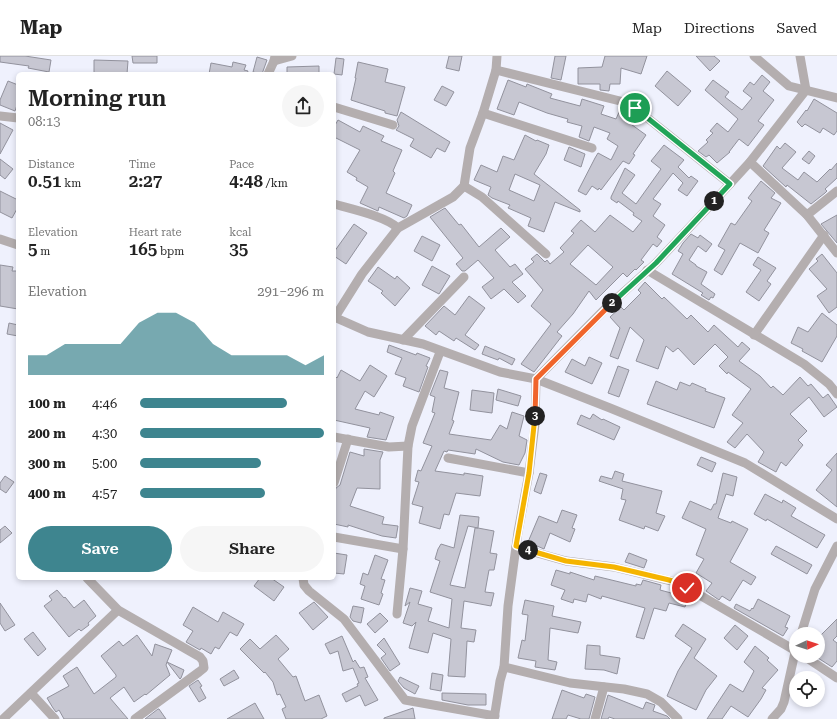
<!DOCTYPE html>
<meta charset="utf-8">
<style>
body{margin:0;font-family:"Roboto Serif",serif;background:#f6f6f6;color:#222;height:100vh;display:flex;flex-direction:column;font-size:15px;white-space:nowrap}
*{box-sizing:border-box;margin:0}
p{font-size:13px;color:#767676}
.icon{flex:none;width:22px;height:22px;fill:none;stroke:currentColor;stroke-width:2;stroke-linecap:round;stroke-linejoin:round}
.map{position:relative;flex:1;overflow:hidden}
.details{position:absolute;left:16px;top:16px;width:320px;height:508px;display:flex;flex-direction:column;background:#fff;border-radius:6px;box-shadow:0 2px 6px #0003}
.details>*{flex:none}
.needle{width:26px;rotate:86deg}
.controls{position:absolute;left:789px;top:571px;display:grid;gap:8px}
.controls a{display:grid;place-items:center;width:36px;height:36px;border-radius:50%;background:#fff;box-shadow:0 2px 6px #0003;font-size:20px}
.pin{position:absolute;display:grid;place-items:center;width:34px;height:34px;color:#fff;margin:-17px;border:2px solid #fff;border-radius:50%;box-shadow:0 1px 4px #0007}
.km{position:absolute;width:20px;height:20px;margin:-10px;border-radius:50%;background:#222;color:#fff;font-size:11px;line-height:20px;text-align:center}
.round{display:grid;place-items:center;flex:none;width:42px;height:42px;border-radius:21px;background:#f6f6f6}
.head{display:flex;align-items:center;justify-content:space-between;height:68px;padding:0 12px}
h1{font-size:22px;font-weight:600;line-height:30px}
.metrics{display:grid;grid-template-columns:repeat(3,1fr);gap:6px;height:68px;padding:4px 12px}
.metrics div{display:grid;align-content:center}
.metrics b{font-size:17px;font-weight:600}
.metrics small{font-size:11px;font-weight:400}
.metrics p{font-size:11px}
.chart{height:112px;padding:8px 12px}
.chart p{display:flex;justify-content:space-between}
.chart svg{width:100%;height:72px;margin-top:4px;fill:#3e858f;opacity:.7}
.button{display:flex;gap:8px;margin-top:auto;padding:8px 12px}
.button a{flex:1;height:46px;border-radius:24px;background:#3e858f;color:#fff;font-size:16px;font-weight:600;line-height:46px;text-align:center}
.button a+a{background:#f6f6f6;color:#222}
ul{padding:0 12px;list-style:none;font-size:13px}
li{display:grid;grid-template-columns:64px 48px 1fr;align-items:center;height:30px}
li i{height:10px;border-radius:5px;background:#3e858f}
header{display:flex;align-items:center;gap:24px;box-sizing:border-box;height:56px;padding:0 20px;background:#fff;border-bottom:1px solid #e0e0e0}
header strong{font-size:19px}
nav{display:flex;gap:22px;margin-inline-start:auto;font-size:14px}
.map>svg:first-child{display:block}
</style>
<header>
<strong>Map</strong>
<nav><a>Map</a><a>Directions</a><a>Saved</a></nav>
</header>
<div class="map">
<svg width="837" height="663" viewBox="0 0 837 663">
<rect width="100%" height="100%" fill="#eff1fd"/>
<g fill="#c7c7d2" stroke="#92929d" fill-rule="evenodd">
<polygon points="0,0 25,0 51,4 49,16 28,12 29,10 0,6"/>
<polygon points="132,0 157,0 157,7 133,7"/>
<polygon points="449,0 462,0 459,15 446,12"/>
<polygon points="555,0 566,0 561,24 551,22"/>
<polygon points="605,0 647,0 641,18 621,12 620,28 610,28 609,35 600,34 600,28 578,28 578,12 602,11"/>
<polygon points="696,0 714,0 720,5 710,15"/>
<polygon points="257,1 267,4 262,18 253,16"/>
<polygon points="336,2 344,3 342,19 334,18"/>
<polygon points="94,4 128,5 127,18 94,18"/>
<polygon points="233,6 246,9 244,14 248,15 247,18 209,18 211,7 232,11"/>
<polygon points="358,6 388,13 385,26 405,31 397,60 385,57 385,55 351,44 356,22 355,22"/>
<polygon points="319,10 319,18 287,18 287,11"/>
<polygon points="667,15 691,35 678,50 655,30"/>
<polygon points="762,19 770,26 763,35 774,44 758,65 764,69 748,90 739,83 729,96 730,96 717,107 709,99 706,101 698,95 708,86 706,84 713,77 710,75 717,67 728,76 738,63 705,34 713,24 729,36 725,41 742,54 752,42 743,35 750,26 754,29"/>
<polygon points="508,24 526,31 527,28 552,38 550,42 580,50 582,43 604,50 601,58 616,63 620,54 631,59 628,66 646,79 633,98 635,99 629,108 623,105 601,134 599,132 598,134 592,130 586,139 578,135 595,102 598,97 611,104 618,90 607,83 610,77 594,71 589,85 579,81 582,70 567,66 568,63 547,57 519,46 514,59 497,53"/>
<polygon points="8,25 18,29 18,46 15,55 0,49 0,44"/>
<polygon points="442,30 454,36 446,50 434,44"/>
<polygon points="814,43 837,57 837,75 834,79 823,72 820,77 805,68 802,71 797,66 806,54 807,55"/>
<polygon points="401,56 450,86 445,96 437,92 431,102 410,90 414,83 396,74 399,70 397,64"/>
<polygon points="338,64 360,76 363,70 384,80 381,85 402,94 393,115 395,117 386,137 412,149 407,160 404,162 379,151 378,155 360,147 368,131 356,124 357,122 347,116 360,94 334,81 334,71"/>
<polygon points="0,67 13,74 0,98"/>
<path d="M525 79 536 85 537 84 549 89 546 98 534 118 580 154V156L555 146 544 176 528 170 531 162 508 152 510 149 492 142 488 139 491 131 474 124 481 109 497 116 503 100 514 104ZM515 118 540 129 534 145 509 134Z"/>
<polygon points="785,87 796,96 782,112 798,124 804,116 817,126 830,113 831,114 837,107 837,122 825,133 827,135 825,137 811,148 787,129 786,131 763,110 777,90 780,93"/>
<path d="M664 89 684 104 678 111 689 122 691 120 698 125 687 140 678 134 683 127 673 117 653 143 661 148 653 160 665 169 657 181 662 185 657 191 653 188 641 204 644 206 636 214 635 213 627 221 623 217 596 244 589 235 573 258 557 276 562 280 534 316 521 308 551 268 531 250 543 234 525 213 534 206 531 203 537 198 545 206 547 204 550 208 564 196 560 192 574 177 571 175 581 164 595 176 610 159 633 176 642 165 633 159 634 157 618 145 617 147 611 143V141L625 112 635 119 622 137 636 148 661 113 651 105ZM588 189 613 211 596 229 570 208Z"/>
<polygon points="569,91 585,98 581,111 564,104"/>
<polygon points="809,95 815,100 809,108 802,103"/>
<polygon points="0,103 13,113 5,123 0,119"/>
<polygon points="761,125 775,137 771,142 781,147 764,174 769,177 758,197 740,187 722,219 714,214 725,194 718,190 731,167 735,169 752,145 748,142"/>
<polygon points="0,135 18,144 18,151 12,162 0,156"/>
<polygon points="445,152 459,169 461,168 479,191 501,172 510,181 495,194 510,211 515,208 523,218 512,226 526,240 518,247 504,233 491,243 482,231 494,222 478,204 465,215 462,215 456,208 463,202 430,161"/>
<polygon points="837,159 837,187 821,168"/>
<polygon points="354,168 367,177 346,208 334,200 334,196"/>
<polygon points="691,178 698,182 700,179 712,188 706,196 698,190 689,204 696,209 696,210 707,216 701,228 715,238 713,242 711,241 709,244 701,239 703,237 672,218 683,198 678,195 683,187"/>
<polygon points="422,180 440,189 432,205 414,195"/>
<polygon points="822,198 837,217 837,251 829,257 817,240 827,233 809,213 818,205 816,203"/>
<polygon points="758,201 776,212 767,225 771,228 759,245 746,236 761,214 753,209"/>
<polygon points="0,209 13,211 12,215 18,215 18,253 0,250"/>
<polygon points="432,210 450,220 439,238 422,229"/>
<polygon points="378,211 395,223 397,220 410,232 395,250 381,237 383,235 368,225"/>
<polygon points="645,226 662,243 664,241 687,263 691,259 708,276 714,269 738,291 742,286 750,293 739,305 760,320 771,332 773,330 783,339 800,321 808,330 811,328 823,342 828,338 837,351 824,361 809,341 790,358 807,375 798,384 803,389 786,410 781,406 776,416 758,406 764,396 747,378 735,392 727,386 743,367 732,359 751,333 728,316 727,318 719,310 728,301 715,288 694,309 678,292 673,296 666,290 658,313 636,305 644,284 630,271 618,303 610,300 620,272 610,261 621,251 624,254 641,237 638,234"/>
<polygon points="469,240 485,252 465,279 479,289 475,294 456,282 454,285 439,275 436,279 425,270 444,250 455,259"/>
<polygon points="822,257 837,269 837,280 822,306 802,295 803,293 791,287 798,271 808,276"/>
<polygon points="9,267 18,269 18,280 7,278"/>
<polygon points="389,289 416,299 417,297 430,302 426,310 428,311 419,336 403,330 406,322 395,318 402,302 387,296"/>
<polygon points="485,290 515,303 512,309 499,302 498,304 482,298"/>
<polygon points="589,301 602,307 592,328 565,316 572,303 585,310"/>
<polygon points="370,309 387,320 374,341 365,335 355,353 379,359 380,356 394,361 386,384 367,381 370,372 334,364 334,319 337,322 341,314 360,325"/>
<polygon points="618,310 629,314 619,341 608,337"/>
<polygon points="440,314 448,316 444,332 459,336 452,364 454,365 449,378 491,384 500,369 507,373 512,356 524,360 519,380 527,384 525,397 519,409 503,406 476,393 475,398 448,394 447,396 444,395 435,415 464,419 464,417 483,420 480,440 456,437 449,459 444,458 440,473 419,467 423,451 412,448 419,426 415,425 418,414 421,415 432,390 423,387 435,357 432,356 435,341 430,339"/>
<polygon points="656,325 677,334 680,326 690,330 692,327 706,333 705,335 725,342 714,372 647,348"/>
<polygon points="498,333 521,340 518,350 496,344"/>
<polygon points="472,334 494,337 492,357 470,354"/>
<polygon points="593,358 602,364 603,363 620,371 614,384 577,368 581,359 590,363"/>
<polygon points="364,393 383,396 380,404 380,433 357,432 350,450 384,461 382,468 398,470 396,482 382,480 348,469 348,471 334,468 334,439 336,432 340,429 350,396 364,400"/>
<polygon points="837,397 837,451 816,434 832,414 826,409"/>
<polygon points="701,401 716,407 712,416 697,409"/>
<polygon points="615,415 624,418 622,425 662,435 656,457 665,460 658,475 645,470 644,473 619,464 626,444 621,443 623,433 599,425 601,420 612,423"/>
<polygon points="540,417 547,419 541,438 534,435"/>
<polygon points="723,417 737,421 733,440 726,438 718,462 731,467 732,465 748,473 730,506 756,521 751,529 743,524 730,545 722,540 719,544 706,535 712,527 696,517 704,503 696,499 706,473 682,462 690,445 711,454 714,448 716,448"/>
<polygon points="5,420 14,426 6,437 0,433 0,427"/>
<polygon points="765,438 782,447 783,444 796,452 791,460 825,479 817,492 767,463 766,465 754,458"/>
<polygon points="562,454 577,459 572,472 575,473 570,486 550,477 544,493 528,486 539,460 557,467"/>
<path d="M460 459 479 461 478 472 494 475 490 497 497 498 494 514H489L485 536 494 537 491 550 464 545 461 572 476 574 474 586 467 585 465 621 448 620 451 583 433 577 428 597 409 592 416 566 412 570 403 567 410 546 405 550 410 532 422 535 418 548 432 552 428 565 449 572 452 543 430 536 440 505 435 503 438 493 441 488 454 492ZM468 470 478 472H475L465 532 450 529Z"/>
<polygon points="5,470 12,477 0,487 0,474"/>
<polygon points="776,490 812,509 807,518 771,498"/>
<polygon points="334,497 347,499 344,518 334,517"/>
<polygon points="629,497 647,504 644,512 625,506"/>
<polygon points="375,499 388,504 381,523 385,524 381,537 383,538 379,549 361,543 365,530 360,528 363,517 368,519"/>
<polygon points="556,514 570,518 570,516 594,524 595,520 636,530 636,528 641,529 643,524 661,529 660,534 675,538 676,534 689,540 685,551 669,547 666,555 654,552 644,583 636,581 645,552 602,540 601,543 588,538 586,546 574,543 573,547 561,543 565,534 551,529"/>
<polygon points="260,522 271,522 284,531 274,545 254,530"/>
<polygon points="57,534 64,542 65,541 74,552 84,544 96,560 88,567 89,569 81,575 79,573 69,581 44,550 52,544 49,540"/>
<polygon points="758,543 790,560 785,571 788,572 783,580 734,552 736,548 750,555 752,552 753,553"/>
<polygon points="525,544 554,550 552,560 581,566 578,577 550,572 548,604 557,606 555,614 535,611 536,605 518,602 522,584 525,585 528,559 522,558"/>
<polygon points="314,546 328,561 313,574 299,557"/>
<polygon points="0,547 15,569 5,575 0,567"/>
<polygon points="353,550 364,552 361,567 353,565 350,561"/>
<polygon points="193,551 218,566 223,556 244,568 237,580 230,576 219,593 215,591 211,598 201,592 200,594 186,586 193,575 183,569"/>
<polygon points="380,557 388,565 375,577 367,568"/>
<polygon points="837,563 837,580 833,584 837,587 837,605 832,611 818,602 818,582"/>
<polygon points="683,568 706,583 694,602 717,620 706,634 696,654 667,640 678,615 692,592 675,580"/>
<polygon points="735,569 748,580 737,594 724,582"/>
<polygon points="33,576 46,593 38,600 24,583"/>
<polygon points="137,579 152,600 155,588 172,594 167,606 184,614 181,622 180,623 167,606 166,609 170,619 146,639 145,638 134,646 124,631 110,642 128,663 64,663 59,654 56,656 53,652 47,642 69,630 63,620 77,611 94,638 116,621 116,619 101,600 119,585 123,590"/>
<polygon points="276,579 289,593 278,603 293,621 296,620 305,645 319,639 327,660 321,663 286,663 282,653 286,651 280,638 277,639 273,626 265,616 264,617 240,593 250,583 260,593"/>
<polygon points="342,580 353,606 355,604 360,612 364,611 368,621 365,622 378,644 365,650 360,639 346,646 342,638 358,630 357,628 359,627 353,612 343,615 338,595 330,598 325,588"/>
<polygon points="384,582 400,608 390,615 381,602 386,598 377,589"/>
<polygon points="587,589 600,590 600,599 620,602 617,618 604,614 585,613"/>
<polygon points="755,590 769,602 767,604 778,614 762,632 766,634 761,643 748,661 731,650 722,663 707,663 730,628 743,636 754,615 744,606"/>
<polygon points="234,614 239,622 224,630 220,623"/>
<polygon points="432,617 443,619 441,635 430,633"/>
<polygon points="400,621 419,630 415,638 404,632 398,625"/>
<polygon points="198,624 202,630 200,631 206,642 199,646 189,630"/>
<polygon points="562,634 584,642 586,638 595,641 589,663 581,663 568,659 566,663 552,663"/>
<polygon points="442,637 486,638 486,649 468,649 442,644"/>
<polygon points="608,639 643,653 646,646 655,649 653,655 667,660 670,663 615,663 609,661 608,663 601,663"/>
<polygon points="255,647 264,663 227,663"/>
<polygon points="413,652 415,663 384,663 384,662"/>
<polygon points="158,653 159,653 166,663 145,663"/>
</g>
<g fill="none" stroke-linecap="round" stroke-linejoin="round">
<g stroke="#b4aeaf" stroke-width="9">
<polyline points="754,0 789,30 837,42"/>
<polyline points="274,5 292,0"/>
<polyline points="496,14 628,47 645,60 730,128"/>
<polyline points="268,18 274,5 275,0"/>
<polyline points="334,51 393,69"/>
<polyline points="483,57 592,92"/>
<polyline points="0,60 18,62"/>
<polyline points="750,106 807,159 837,197"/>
<polyline points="464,130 482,141 546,198"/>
<path d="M334 148C351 153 385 160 398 172"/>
<polyline points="807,159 837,135"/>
<polyline points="0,183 18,189"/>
<polyline points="647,214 804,308 829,328 837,338"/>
<polyline points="334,261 368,276 423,288 500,316 536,323 610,352 745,407 837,463"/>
<polyline points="335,261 362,218 398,172 453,141 464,130 470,92 483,57 496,14 497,0"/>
<polyline points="754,279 824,179"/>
<polyline points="403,284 464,221"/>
<polyline points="334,381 389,391 408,390"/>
<polyline points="448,402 529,417"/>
<polyline points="334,427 348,383"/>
<polyline points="334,481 403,493"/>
<polyline points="516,491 566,505 614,511 679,527 796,595"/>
<polyline points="87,522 118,554 200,601 203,605 204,612 199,616 135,663"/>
<polyline points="303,522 304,529 309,535 344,563 405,644 495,660"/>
<polyline points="397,558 403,493 408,390 412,370 440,296"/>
<polyline points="801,578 815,533 837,490"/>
<polyline points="804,600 837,622"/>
<polyline points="504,611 570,627 624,633 647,638 661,646 678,663"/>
<polyline points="31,637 55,663"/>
<polyline points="3,663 118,554"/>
<polyline points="494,663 500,625 504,611 508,550 518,476 529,417 535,368 536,323 606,252 656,207 718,141 750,106 806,34 800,0"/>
<polyline points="595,663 604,631"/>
<polyline points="772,663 781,653 784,646 796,592"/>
</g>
</g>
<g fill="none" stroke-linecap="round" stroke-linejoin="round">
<g stroke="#fff" stroke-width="8">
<polyline id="split-1" points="635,52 730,128 714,145"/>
</g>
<g stroke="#fff" stroke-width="8">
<polyline id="split-2" points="612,247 656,207 714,145"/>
</g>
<g stroke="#fff" stroke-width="8">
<polyline id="split-3" points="535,360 536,323 612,247"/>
</g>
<g stroke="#fff" stroke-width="8">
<polyline id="split-4" points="528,494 516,490 529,417 535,360"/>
</g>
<g stroke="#fff" stroke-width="8">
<polyline id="split-5" points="528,494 566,505 614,511 669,524 679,527 687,532"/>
</g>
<use href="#split-1" stroke="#22a559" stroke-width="5"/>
<use href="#split-2" stroke="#22a559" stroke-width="5"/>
<use href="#split-3" stroke="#f0652b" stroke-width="5"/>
<use href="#split-4" stroke="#f5b400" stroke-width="5"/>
<use href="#split-5" stroke="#f5b400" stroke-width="5"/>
</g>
</svg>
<div class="controls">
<a><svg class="needle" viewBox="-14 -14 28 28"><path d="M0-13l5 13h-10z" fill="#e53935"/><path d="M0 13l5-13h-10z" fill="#767676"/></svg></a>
<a><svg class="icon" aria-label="locate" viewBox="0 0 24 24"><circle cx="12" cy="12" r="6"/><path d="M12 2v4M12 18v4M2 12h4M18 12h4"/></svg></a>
</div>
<div class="pin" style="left:635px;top:52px;background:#1e9e55"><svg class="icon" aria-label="arrive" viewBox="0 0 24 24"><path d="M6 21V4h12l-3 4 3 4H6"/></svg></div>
<div class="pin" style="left:687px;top:532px;background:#d93025"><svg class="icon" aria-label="check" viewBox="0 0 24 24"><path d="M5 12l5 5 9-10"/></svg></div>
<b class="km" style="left:714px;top:145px">1</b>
<b class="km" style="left:612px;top:247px">2</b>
<b class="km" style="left:535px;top:360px">3</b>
<b class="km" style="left:528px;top:494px">4</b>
<section class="details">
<div class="head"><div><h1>Morning run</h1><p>08:13</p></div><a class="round"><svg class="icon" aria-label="share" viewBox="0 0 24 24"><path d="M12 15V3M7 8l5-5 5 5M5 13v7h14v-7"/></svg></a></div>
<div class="metrics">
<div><p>Distance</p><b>0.51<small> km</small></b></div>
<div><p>Time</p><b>2:27</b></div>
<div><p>Pace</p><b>4:48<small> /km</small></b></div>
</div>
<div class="metrics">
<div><p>Elevation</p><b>5<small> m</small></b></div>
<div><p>Heart rate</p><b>165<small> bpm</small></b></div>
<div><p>kcal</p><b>35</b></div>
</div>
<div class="chart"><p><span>Elevation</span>291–296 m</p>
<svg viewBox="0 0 160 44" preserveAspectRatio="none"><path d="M0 44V32L10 32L20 25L30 25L40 25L50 25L60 12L70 6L80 6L90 12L100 25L110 32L120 32L130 32L140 32L150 38L160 32V44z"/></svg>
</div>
<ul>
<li><b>100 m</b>4:46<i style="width:80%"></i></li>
<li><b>200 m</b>4:30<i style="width:100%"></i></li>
<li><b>300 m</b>5:00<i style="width:66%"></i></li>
<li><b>400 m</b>4:57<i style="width:68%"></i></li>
</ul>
<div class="button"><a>Save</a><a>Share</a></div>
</section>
</div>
